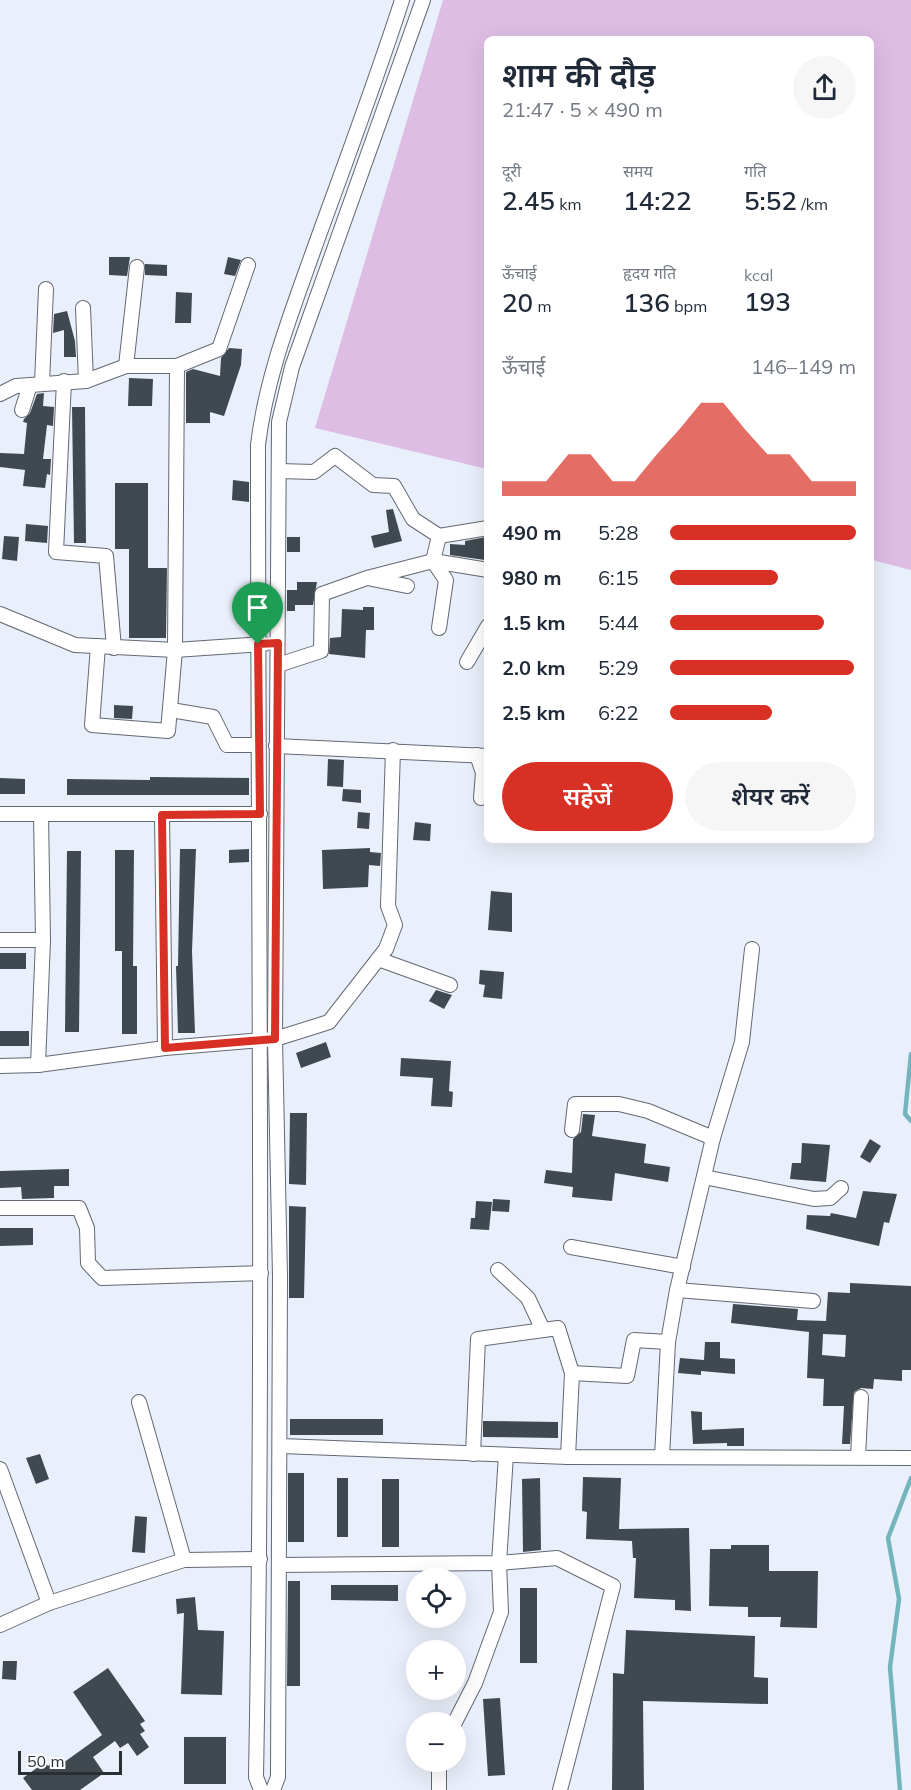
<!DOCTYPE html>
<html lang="hi">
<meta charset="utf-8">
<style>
body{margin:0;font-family:Mulish,"Noto Sans Devanagari",sans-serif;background:#f6f6f7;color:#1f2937;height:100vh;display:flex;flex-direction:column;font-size:22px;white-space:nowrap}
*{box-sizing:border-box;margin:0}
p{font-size:20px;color:#747a83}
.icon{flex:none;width:33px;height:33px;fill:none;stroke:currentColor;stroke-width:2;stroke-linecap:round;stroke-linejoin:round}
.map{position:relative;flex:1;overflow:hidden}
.panel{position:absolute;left:484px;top:36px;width:390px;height:807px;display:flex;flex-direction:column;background:#fff;border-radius:9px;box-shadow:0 6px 24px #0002}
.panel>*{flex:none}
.fabs{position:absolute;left:406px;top:1568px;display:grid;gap:12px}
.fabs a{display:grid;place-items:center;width:60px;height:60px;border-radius:50%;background:#fff;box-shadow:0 6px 24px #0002;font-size:30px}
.scale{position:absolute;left:18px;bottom:15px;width:104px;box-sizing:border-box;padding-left:6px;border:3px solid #2b2e32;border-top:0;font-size:16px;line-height:21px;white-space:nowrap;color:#2b2e32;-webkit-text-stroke:4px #fbfdff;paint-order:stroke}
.pin{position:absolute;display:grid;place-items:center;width:51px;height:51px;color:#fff;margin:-62px -26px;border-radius:50% 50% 50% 0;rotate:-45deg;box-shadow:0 0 6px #0007}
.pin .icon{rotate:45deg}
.round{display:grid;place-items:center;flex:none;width:63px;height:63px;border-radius:32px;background:#f6f6f7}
.headline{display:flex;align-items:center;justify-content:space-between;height:102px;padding:0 18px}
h1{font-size:33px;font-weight:600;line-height:45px}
.metrics{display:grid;grid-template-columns:repeat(3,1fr);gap:9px;height:102px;padding:6px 18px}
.metrics div{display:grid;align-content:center}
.metrics b{font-size:26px;font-weight:600}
.metrics small{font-size:16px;font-weight:400}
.metrics p{font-size:16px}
.chart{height:168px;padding:12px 18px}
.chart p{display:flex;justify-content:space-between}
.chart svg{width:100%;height:108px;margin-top:6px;fill:#d93025;opacity:.7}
.primary-button{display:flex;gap:12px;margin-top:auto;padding:12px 18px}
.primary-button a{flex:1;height:69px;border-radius:36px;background:#d93025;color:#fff;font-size:24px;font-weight:600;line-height:69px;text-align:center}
.primary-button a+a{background:#f6f6f7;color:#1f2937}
ul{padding:0 18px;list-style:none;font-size:20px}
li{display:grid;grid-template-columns:96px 72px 1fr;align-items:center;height:45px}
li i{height:15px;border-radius:8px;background:#d93025}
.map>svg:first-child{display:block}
</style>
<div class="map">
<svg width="911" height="1790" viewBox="0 0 911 1790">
<rect width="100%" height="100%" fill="#eaf0fb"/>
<polygon fill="#debde5" points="443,0 911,0 911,570 872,560 872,39 488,39 487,469 315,428"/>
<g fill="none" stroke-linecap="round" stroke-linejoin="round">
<g stroke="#74b5bd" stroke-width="4.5">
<polyline points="911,1054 905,1114 911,1121"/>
<polyline points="900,1790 890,1667 899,1599 888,1538 911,1478"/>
</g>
</g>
<g fill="#3f494f" fill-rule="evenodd">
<polygon points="109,257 130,257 127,276 109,275"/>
<polygon points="228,257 241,260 235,276 224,274"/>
<polygon points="145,264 167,265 167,276 145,275"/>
<polygon points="176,292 192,293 191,323 175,323"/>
<polygon points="67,311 75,341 76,357 64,357 64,330 53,333 54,314"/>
<polygon points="229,348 242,349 241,365 224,416 210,412 210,423 186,423 186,372 193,369 220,376 221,358"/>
<polygon points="129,378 153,379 152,406 128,406"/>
<polygon points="44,393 43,406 54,407 53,426 47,425 43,459 51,459 50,475 47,474 45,488 23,486 25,470 0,467 0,453 24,454 27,423 23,422 24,419 30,413 37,394"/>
<polygon points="72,407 85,407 86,543 74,543"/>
<polygon points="233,480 249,482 249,502 232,500"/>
<polygon points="115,483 148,483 148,568 167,568 166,638 129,638 129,549 115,549"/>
<polygon points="393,509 402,541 374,548 371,536 389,532 386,510"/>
<polygon points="26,524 48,526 47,543 25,541"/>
<polygon points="4,536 19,537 17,561 2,559"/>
<rect x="287" y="537" width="13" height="15"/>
<polygon points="486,537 485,560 450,555 450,544 465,545 465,541"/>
<polygon points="297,582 317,582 313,605 295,605 295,611 287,611 287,590 297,590"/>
<polygon points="363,607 374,607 374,630 366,630 365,658 329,654 330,638 341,637 342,609 363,610"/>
<polygon points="114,705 133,706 132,719 114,718"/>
<polygon points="328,759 344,760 343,787 327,786"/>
<polygon points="150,777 249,778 249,795 67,795 67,779 150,780"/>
<polygon points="0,778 25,779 25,794 0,794"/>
<polygon points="343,789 361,790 361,803 342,801"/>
<polygon points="358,812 370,813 369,829 357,828"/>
<polygon points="415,822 431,824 430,841 413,840"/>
<polygon points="370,848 370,852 381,853 380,866 369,865 368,887 323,889 322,850"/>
<polygon points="180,849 196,849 192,951 195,1033 178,1033 176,966 178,966"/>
<polygon points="249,849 249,862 229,863 229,850"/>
<polygon points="115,850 134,850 133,966 137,966 137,1034 122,1034 122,951 115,951"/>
<polygon points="67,851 81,851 79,1032 65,1032"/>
<polygon points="491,891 512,893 512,932 488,930"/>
<rect x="0" y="953" width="26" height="16"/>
<polygon points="480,970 504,972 502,999 483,997 485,985 479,984"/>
<polygon points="436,990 452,995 444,1009 429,1001"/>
<rect x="0" y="1031" width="29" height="15"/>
<polygon points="326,1042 331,1057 301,1068 296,1053"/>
<polygon points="401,1058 451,1061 449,1091 453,1092 452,1107 431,1106 433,1078 400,1076"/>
<polygon points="290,1113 307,1113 306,1185 289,1184"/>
<polygon points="583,1114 595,1115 592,1136 646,1144 644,1163 670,1167 668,1182 615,1173 612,1201 572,1197 573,1187 544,1183 546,1170 572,1173 573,1139 581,1132"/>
<polygon points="870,1139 881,1146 870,1163 860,1157"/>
<polygon points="802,1143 830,1145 826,1182 790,1179 792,1163 801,1163"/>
<polygon points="69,1169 69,1186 54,1186 54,1198 22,1199 21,1187 0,1188 0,1171"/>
<polygon points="863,1191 897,1194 889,1223 884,1222 879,1246 806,1229 807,1215 830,1216 831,1213 856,1218"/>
<polygon points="493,1199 510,1200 509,1212 492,1211"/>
<polygon points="476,1201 492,1202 489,1230 470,1229 471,1218 475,1218"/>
<polygon points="289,1206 306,1207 304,1298 289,1298"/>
<polygon points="0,1228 33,1228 33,1245 0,1246"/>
<path d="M850 1283 911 1286V1370H902V1381L874 1379 873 1389 861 1388 854 1392 850 1444H842L844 1406H823L824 1379 807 1378 809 1332 731 1323 733 1304 798 1309 797 1320 826 1321 828 1292 850 1293ZM823 1334 846 1335 845 1357 822 1355Z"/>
<polygon points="705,1342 720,1342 720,1358 735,1359 735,1374 701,1371 701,1375 678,1373 680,1358 704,1360"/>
<polygon points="691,1411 702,1412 702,1430 744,1428 744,1446 727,1446 727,1443 693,1444"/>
<rect x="290" y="1419" width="93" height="16"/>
<polygon points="483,1421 558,1422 558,1438 483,1437"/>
<polygon points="40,1454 49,1479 36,1484 26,1458"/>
<rect x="288" y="1473" width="16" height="69"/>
<polygon points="583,1477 621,1478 619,1529 689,1528 691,1611 675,1610 675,1600 634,1598 636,1558 633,1558 632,1541 586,1539 587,1512 582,1511"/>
<rect x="337" y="1478" width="11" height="59"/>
<polygon points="540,1478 541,1550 523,1552 522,1479"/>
<rect x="382" y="1479" width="17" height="68"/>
<polygon points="135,1516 147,1517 145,1553 132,1552"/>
<polygon points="731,1545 769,1545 769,1571 818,1571 817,1628 780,1627 781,1617 748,1617 748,1607 709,1606 710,1549 731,1549"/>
<polygon points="288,1581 300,1581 300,1686 287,1686"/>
<polygon points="331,1585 398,1585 398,1601 331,1600"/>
<rect x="520" y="1588" width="17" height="75"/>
<polygon points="195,1597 198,1630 224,1631 222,1695 181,1694 184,1613 177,1614 176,1599"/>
<polygon points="626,1630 755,1636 754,1677 768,1678 768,1704 643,1701 644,1790 612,1790 613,1673 624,1674"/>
<polygon points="3,1661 17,1661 16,1680 2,1679"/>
<polygon points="108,1668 145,1721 140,1724 145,1731 140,1734 149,1747 137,1756 128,1743 120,1748 115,1741 93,1757 104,1773 80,1790 32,1790 23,1778 45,1762 48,1766 59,1758 63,1763 102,1735 73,1692"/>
<polygon points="500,1698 505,1775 488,1776 483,1699"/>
<rect x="184" y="1737" width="42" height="47"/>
</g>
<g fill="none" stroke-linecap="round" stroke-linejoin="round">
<g stroke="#636872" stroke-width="16">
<g id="minor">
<polyline points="83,308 86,381"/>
<polyline points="126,366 137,267"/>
<polyline points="64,381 56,552 106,556 114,648"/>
<polyline points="42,383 46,289"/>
<polyline points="0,394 16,386 86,381 126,366 177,366 219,349 248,265"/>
<polyline points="22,410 30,385"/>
<polyline points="279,471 314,472 335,456 373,485 394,486 413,519 439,536 488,528"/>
<polyline points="372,579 407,586"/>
<polyline points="0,614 75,645 175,650 264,644"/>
<polyline points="439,628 446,580 433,561 439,536"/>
<polyline points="98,646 92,725 168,731 175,650 177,366"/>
<polyline points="467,662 488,626"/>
<polyline points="278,665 321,651 322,594 367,578 433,561 488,570"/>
<polyline points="171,710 213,717 227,745 257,745"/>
<polyline points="276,746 488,756"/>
<polyline points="477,755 483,773 481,798"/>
<polyline points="0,814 260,814"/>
<polyline points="162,815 165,1048"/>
<polyline points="0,940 43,940"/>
<polyline points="378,959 450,985"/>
<polyline points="38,1065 43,940 41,814"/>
<polyline points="0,1066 38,1065 165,1048 275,1039 329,1022 386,949 395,925 388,906 393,750"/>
<polyline points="572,1130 575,1104 619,1104 648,1111 713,1138 677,1290 668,1342 662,1457"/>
<polyline points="713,1138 742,1042 752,949"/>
<polyline points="704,1177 814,1199 830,1198 841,1188"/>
<polyline points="0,1208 79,1208 87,1228 88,1263 102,1278 261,1273"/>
<polyline points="571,1247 683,1267"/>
<polyline points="498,1270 528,1298 543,1330"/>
<polyline points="677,1290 813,1301"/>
<polyline points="572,1373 627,1376 634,1340 668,1342"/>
<polyline points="139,1402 184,1560"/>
<polyline points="281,1446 568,1457 911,1458"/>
<polyline points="473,1454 478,1339 558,1328 572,1373 568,1457"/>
<polyline points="858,1457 861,1397"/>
<polyline points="0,1469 49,1603"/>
<polyline points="279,1565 499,1563 557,1558 613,1586 560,1790"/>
<polyline points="0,1625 49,1603 184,1560 260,1559"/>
<polyline points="455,1722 475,1683 501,1612 499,1563 506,1455"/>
<path d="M261 1790 256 1777C264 1333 258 889 258 445 266 377 291 314 314 249 344 166 375 84 402 0"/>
<polyline points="273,1790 278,1777 280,1276 275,1039 279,422 292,367 423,0"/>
<polyline points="439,1790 439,1761"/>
</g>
</g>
<use href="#minor" stroke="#fff" stroke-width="14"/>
</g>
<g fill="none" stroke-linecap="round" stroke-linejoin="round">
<g stroke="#fff" stroke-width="12">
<polygon id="route" points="278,643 275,1039 165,1048 162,815 260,814 258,644"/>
</g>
<use href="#route" stroke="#d93025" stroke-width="8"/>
</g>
</svg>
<div class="fabs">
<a><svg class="icon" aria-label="locate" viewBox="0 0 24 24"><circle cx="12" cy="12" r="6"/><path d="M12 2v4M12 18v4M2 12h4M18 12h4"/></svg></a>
<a>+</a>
<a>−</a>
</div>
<div class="scale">50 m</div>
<div class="pin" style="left:258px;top:644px;background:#1e9e55"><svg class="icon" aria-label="arrive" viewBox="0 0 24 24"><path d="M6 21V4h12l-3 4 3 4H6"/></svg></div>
<section class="panel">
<div class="headline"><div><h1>शाम की दौड़</h1><p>21:47 · 5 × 490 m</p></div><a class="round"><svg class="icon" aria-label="share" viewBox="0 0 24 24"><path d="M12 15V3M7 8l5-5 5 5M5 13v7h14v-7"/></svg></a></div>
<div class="metrics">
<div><p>दूरी</p><b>2.45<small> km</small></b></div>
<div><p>समय</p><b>14:22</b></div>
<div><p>गति</p><b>5:52<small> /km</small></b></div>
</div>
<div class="metrics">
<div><p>ऊँचाई</p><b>20<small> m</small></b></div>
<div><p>हृदय गति</p><b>136<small> bpm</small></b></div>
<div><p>kcal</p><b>193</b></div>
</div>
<div class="chart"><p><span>ऊँचाई</span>146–149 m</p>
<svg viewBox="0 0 160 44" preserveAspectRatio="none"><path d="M0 44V38L10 38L20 38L30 27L40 27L50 38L60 38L70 27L80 17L90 6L100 6L110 17L120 27L130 27L140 38L150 38L160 38V44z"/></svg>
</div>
<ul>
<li><b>490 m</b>5:28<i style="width:100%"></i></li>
<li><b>980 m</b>6:15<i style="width:58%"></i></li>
<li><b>1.5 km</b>5:44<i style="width:83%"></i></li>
<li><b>2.0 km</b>5:29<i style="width:99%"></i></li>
<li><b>2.5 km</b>6:22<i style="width:55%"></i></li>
</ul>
<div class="primary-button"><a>सहेजें</a><a>शेयर करें</a></div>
</section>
</div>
